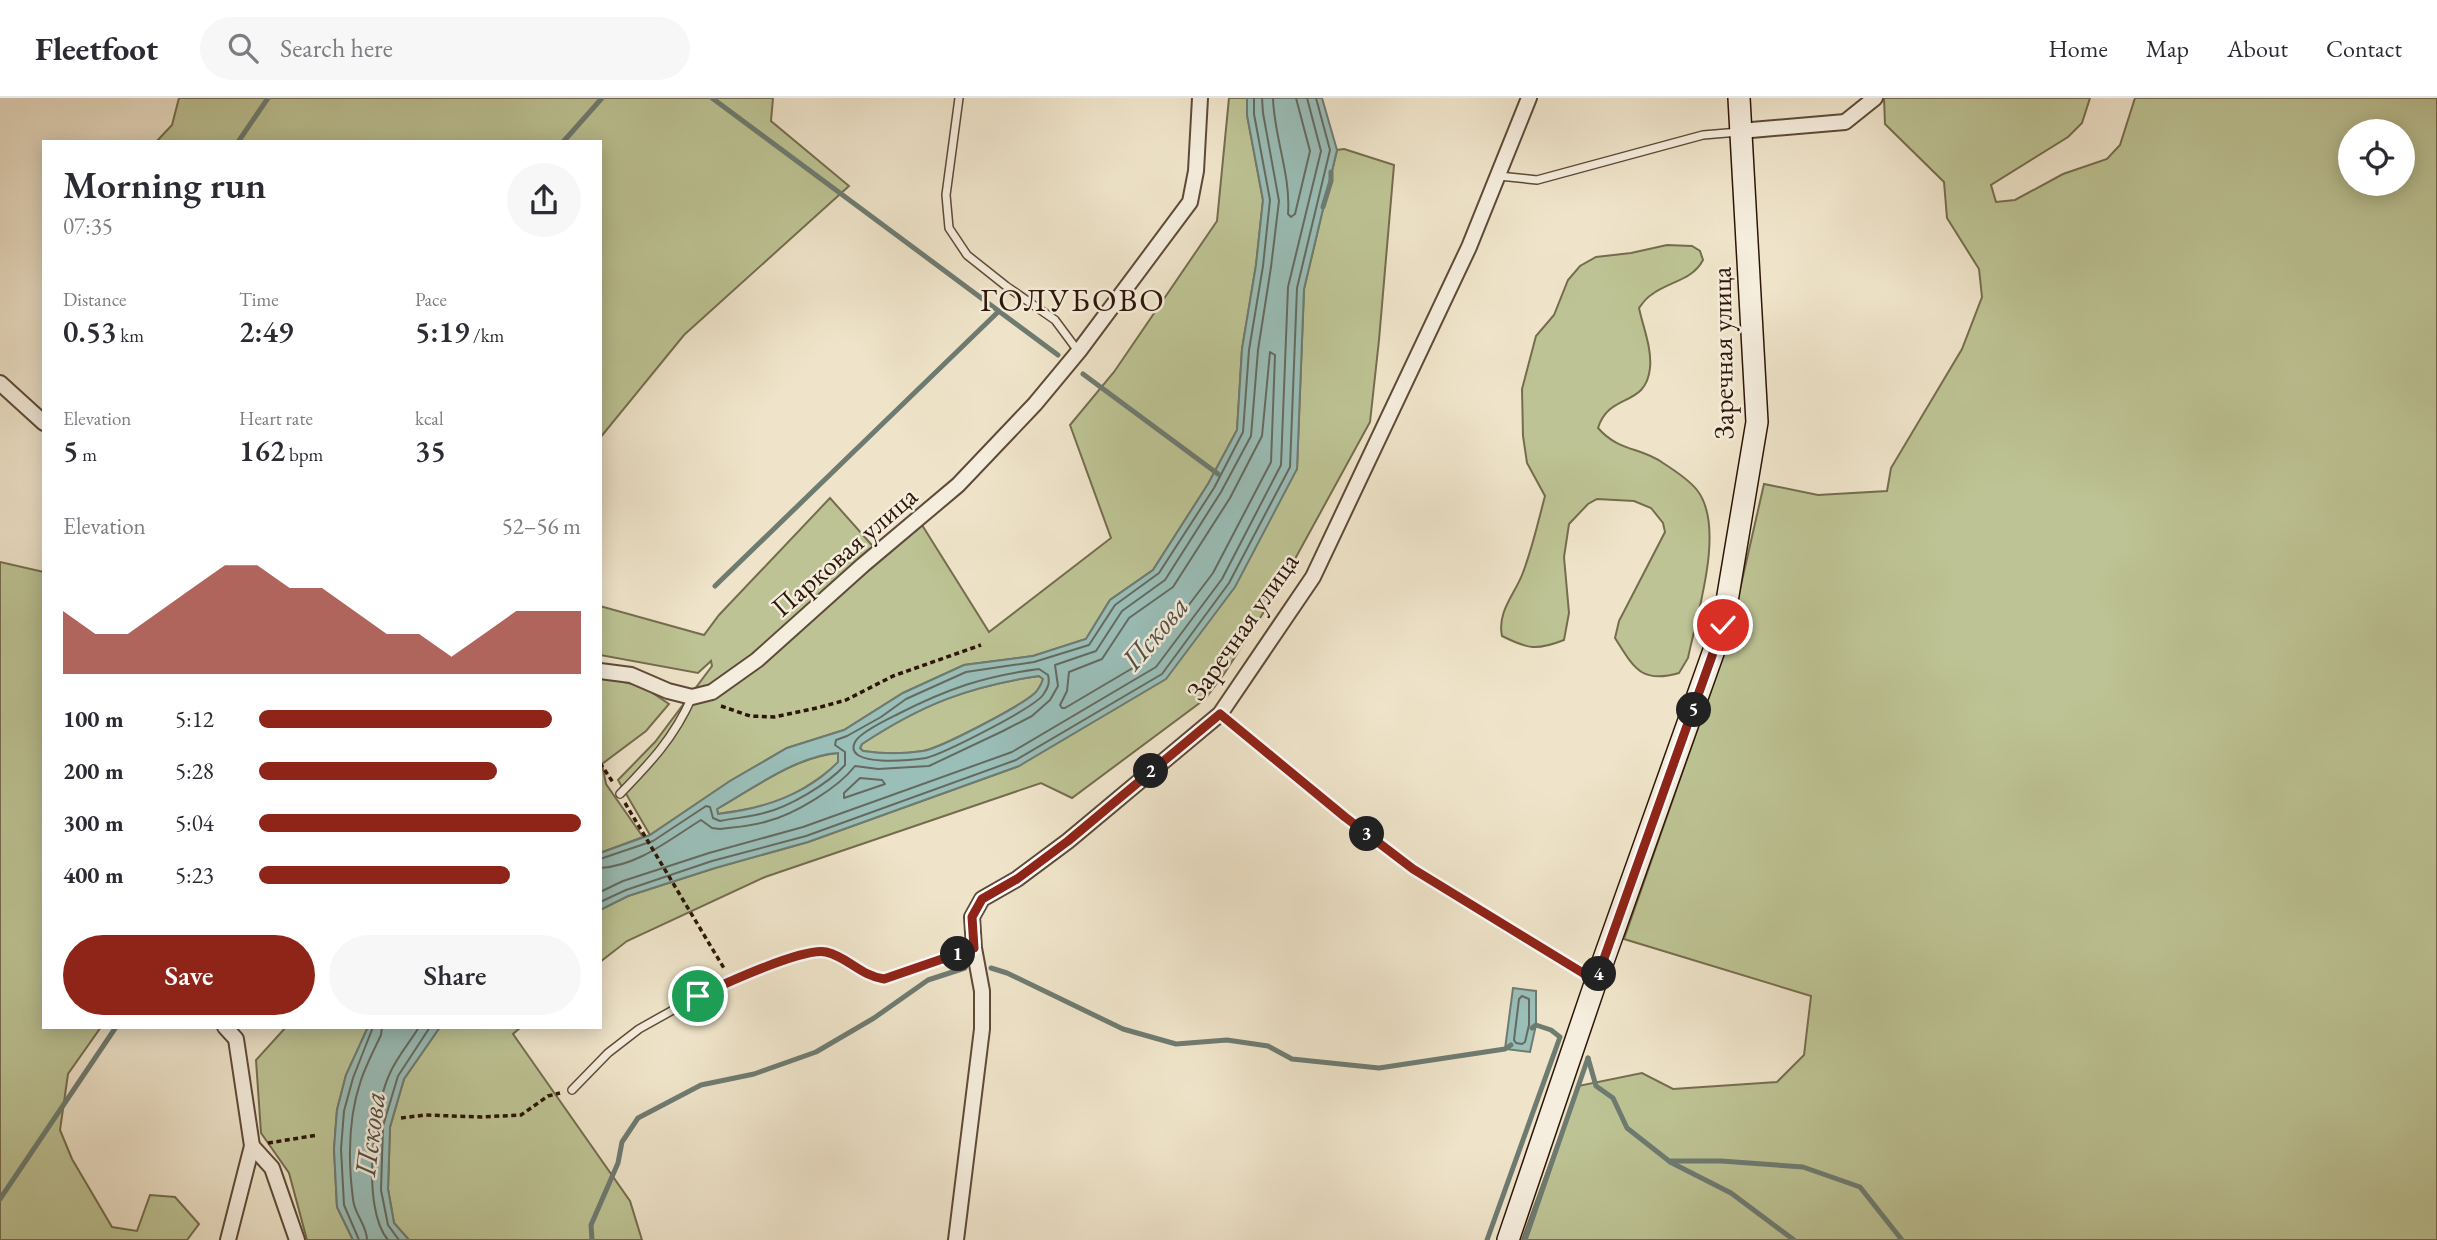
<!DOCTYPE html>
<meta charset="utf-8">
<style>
body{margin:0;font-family:"EB Garamond",serif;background:#f7f7f7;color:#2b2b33;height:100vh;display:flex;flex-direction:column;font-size:26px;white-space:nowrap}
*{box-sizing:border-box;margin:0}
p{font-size:23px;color:#7c7c81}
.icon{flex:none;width:38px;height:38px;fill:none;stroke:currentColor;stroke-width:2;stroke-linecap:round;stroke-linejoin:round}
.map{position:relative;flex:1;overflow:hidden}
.details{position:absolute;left:42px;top:42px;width:560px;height:889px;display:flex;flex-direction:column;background:#fff;border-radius:0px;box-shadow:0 4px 18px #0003}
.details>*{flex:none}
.buttons{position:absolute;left:2338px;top:21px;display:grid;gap:14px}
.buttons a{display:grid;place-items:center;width:77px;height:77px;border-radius:50%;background:#fff;box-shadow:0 4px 18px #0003;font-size:35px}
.pin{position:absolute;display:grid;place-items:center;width:60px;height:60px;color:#fff;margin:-30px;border:4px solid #fff;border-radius:50%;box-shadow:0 2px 7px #0007}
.km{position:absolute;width:35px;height:35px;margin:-18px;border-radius:50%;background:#222;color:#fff;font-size:19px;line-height:35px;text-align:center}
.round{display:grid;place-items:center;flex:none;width:74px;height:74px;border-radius:37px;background:#f7f7f7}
.summary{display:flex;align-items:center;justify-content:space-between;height:119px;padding:0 21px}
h1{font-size:38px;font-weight:600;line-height:52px}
.metrics{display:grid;grid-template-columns:repeat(3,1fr);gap:10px;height:119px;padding:7px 21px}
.metrics div{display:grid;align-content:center}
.metrics b{font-size:30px;font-weight:600}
.metrics small{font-size:19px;font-weight:400}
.metrics p{font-size:19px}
.chart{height:196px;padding:14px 21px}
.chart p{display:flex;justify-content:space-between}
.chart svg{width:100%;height:126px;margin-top:7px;fill:#8f2418;opacity:.7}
.action{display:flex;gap:14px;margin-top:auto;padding:14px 21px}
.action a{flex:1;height:80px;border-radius:42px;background:#8f2418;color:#fff;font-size:28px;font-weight:600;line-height:80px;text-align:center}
.action a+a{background:#f7f7f7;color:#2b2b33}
ul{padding:0 21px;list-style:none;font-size:23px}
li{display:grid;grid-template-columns:112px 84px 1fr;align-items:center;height:52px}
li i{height:18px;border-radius:9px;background:#8f2418}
header{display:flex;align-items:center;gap:42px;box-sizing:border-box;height:98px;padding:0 35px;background:#fff;border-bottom:2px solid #e1e1e2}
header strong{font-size:33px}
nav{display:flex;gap:38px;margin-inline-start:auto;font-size:24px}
.search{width:490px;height:63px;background:#f7f7f7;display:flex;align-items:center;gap:18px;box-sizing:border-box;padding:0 24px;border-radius:38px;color:#7c7c81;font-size:26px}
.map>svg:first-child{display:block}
</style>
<header>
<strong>Fleetfoot</strong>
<div class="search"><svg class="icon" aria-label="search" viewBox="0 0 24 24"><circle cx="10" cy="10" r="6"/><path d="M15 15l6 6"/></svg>Search here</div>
<nav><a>Home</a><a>Map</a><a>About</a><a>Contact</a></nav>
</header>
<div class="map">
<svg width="2437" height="1142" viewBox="0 0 2437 1142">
<rect width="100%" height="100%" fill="#efe4ca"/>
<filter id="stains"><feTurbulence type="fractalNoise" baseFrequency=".00286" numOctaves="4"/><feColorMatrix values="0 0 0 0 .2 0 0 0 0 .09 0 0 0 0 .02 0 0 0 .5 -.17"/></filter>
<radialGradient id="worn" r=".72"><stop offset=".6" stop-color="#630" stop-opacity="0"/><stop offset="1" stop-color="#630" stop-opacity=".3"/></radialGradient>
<g fill="#bdc394" stroke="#756c4e" stroke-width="2" fill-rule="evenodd">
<polygon points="179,0 773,0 771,23 849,88 684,237 600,340 600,44 156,44 172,27"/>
<polygon points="1229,0 1247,0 1247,17 1263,102 1256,167 1242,251 1237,332 1208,386 1153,472 1110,502 1086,541 1033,558 964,567 903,595 844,632 787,650 730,683 650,737 618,682 655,644 712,568 711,563 698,575 600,557 600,508 704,537 719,517 830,400 878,454 917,419 989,534 1111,440 1070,327 1114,274 1217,123"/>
<path d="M1884 0H2090L2082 25 2068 39 1991 87 1996 104 2015 102 2063 76 2107 61 2120 47 2135 0H2437V1142H1522L1578 988 1642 975 1673 991 1777 984 1804 957 1811 898 1624 841 1728 544 1764 386 1818 397 1887 393 1891 370 1962 251 1982 199 1979 171 1947 120 1944 84 1885 26ZM2350 33H2403V86H2350Z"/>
<polygon points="1344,51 1394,67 1379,242 1370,324 1278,492 1224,576 1205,601 1072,700 1041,685 765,779 627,843 600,864 600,812 628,798 715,770 808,744 1019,668 1297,371 1304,191 1337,52"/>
<path d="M1667 147 1692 148 1700 153 1703 162C1692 183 1669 183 1651 197 1646 200 1642 206 1639 210 1643 229 1652 250 1650 270 1646 310 1609 294 1598 330 1619 354 1641 349 1663 365 1674 372 1689 382 1697 392 1726 429 1697 516 1688 560L1679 575C1641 586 1634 570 1615 540L1619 523 1665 434 1663 425 1651 410 1634 403 1597 401 1588 406 1569 426 1564 459 1569 515 1564 542C1536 553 1528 551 1502 538 1497 514 1514 497 1522 477 1532 452 1538 424 1545 398L1527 365 1523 338 1522 291 1536 238 1554 217 1568 182 1580 168 1596 159 1631 155Z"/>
<polygon points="0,464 44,474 44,929 101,929 68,976 60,1032 72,1061 112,1129 137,1133 150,1097 175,1099 199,1126 187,1142 0,1142"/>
<path d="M1039 578 1043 581C1041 587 1039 591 1035 595 1021 608 941 650 923 653 904 656 882 656 863 653L860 650 862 646C921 607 969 588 1039 578Z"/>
<polygon points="600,579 642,588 669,606 646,633 602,666 606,686 643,739 600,755"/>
<path d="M838 655 839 664C821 681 787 703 762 708 748 712 733 713 718 716L717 711C754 690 795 659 838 655Z"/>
<polygon points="286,929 368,929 346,977 337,1012 334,1051 337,1109 353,1142 307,1142 289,1075 261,1035 256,962"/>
<polygon points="440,929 521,929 513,936 630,1103 642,1142 409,1142 394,1125 388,1091 390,1029 404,981"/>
</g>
<g fill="#9abeb8" stroke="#6e7b71" stroke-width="2" fill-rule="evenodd">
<path d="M1247 0H1322L1337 52 1304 191 1297 371 1235 489 1166 581 1019 668 808 744 715 770 628 798 600 812V755L650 737 730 683 787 650 844 632 903 595 964 567 1033 558 1086 541 1110 502 1153 472 1208 386 1237 332 1242 251 1256 167 1263 102 1247 17ZM1039 578 1043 581C1041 587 1039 591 1035 595 1021 608 941 650 923 653 904 656 882 656 863 653L860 650 862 646C921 607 969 588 1039 578ZM838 655V664C807 696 762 711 718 716L717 711C752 691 798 657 838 655Z"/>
<polygon points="1513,890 1536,893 1536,927 1530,954 1505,951"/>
<polygon points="368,929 440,929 404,981 390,1029 388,1091 394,1125 409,1142 353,1142 337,1109 334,1051 337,1012 346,977"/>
</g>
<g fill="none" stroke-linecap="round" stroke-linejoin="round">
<g stroke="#646a60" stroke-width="2">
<path d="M1273 0C1274 39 1291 77 1288 116L1291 119 1295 116 1310 53 1296 0"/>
<polygon points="1270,254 1275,257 1271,364 1213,475 1148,561 1065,610 1062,610 1060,607 1067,593 1069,574 1102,561 1129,520 1173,489 1230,400 1262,338"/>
<path d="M1039 571 1048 577C1050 585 1048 590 1043 597 1032 611 945 655 926 660 915 662 842 670 855 644 860 634 888 621 898 616 947 591 984 578 1039 571Z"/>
<polygon points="860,680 882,682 885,686 844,700 844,695"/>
<path d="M600 761 653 743 706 708 710 709 713 720 720 723C735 720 750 719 764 715 789 709 828 686 845 667V654L835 647 836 642 847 638 881 619 906 601 966 574 1034 564 1089 547 1115 507 1159 475 1214 390 1243 334 1249 252 1263 168 1270 102 1254 16V0"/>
<path d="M600 770C638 768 670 741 701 722L712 730 720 731C736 729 753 728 768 723 795 716 838 690 855 668L878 671 929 668 1003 633 1032 618 1050 602 1058 588 1055 567 1096 553 1122 513 1165 482 1221 394 1251 338 1258 252 1271 169 1279 103 1263 15 1262 0"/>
<polyline points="600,794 623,783 709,755 803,729 1012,654 1156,569 1222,481 1281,367 1288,189 1321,53 1307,0"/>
<polyline points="600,804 626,792 712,763 806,738 1016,662 1162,576 1229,485 1290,369 1297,190 1330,52 1316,0"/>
<polygon points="1522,898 1529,901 1529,927 1525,944 1522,946 1516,945 1514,942 1519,901"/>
<polyline points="359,1142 344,1107 341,1051 344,1013 353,980 373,929"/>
<path d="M367 1142C367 1127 354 1116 353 1101 348 1062 348 1020 361 982 366 967 374 952 381 937L382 929"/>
<path d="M388 1142C361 1110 373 1011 390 975 397 959 410 944 419 929"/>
<polyline points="399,1142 388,1127 381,1092 383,1028 398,978 430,929"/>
</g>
<g stroke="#6e7b71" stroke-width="5">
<polyline points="712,0 1058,257"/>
<polyline points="238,44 268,0"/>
<polyline points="563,44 602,0"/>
<polyline points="1323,109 1331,83 1331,74"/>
<polyline points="1083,276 1218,376"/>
<polyline points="715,488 999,213"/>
<polyline points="991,870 1007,875 1123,931 1176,946 1227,942 1268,948 1292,961 1379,970 1505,951 1511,947"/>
<polyline points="1588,960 1596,988 1613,1000 1627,1030 1669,1063 1721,1063 1803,1069 1860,1089 1902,1142"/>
<polyline points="1670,1064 1731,1095 1794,1142"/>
<polyline points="0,1101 116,929"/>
<polyline points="592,1142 591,1127 618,1065 622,1044 638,1020 701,987 754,976 816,954 874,920 928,882 965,870"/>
<polyline points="1487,1142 1560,939 1551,932 1536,927 1532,930"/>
<polyline points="1525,1142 1588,960"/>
</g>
<g stroke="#5e4a38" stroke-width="10">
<g id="lane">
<polyline points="959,0 946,97 949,130 967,157 1006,188 1055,222 1078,253"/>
<polyline points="1499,78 1537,82 1703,37 1739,34"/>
<path d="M620 696C650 665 674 640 692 599"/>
<polyline points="572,992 608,955 639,931 698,898 777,864 821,853 840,858 871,879 884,881 974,850"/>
</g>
</g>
<g stroke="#5e4a38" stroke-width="18">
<g id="street">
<polyline points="1740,33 1845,24 1875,0"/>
<polyline points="0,285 44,325"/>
<polyline points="600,573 631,577 668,593 692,599 712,594 757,562 863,467 958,387 1035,306 1079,253 1190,104 1196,73 1200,0"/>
<polyline points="225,929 236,941 252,1048 228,1142"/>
<polyline points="252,1048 272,1070 297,1142"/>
<polyline points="956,1142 982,931 982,893 974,850 972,819 982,801 1017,781 1068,743 1220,616 1313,479 1469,149 1529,0"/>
</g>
</g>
<g stroke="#2d1607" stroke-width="24">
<polyline id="secondary" points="1508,1142 1596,883 1723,527 1757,324 1739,0"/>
</g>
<g stroke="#2d1607" stroke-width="3.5" stroke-dasharray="5 3.5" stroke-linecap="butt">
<polyline points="721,608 750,618 774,619 817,610 846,602 893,578 981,547"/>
<polyline points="1233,626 1345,719 1413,771 1579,873"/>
<polyline points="600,665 614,686"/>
<polyline points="625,705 725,872"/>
<polyline points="401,1020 425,1017 481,1019 521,1017 548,998 560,995"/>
<polyline points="268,1045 318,1037"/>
</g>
<use href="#lane" stroke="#f5eddd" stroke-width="7"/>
<use href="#street" stroke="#f5eddd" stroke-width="14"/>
<use href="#secondary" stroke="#f5eddd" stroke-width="21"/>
</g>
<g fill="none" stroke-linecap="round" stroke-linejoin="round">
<g stroke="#fff" stroke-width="14">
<path id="route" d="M698 898C722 887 803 849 826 854 848 859 861 878 884 881L974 850 972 819 982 801 1017 781 1068 743 1220 616 1345 719 1413 771 1596 883 1723 527"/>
</g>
<use href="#route" stroke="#8f2418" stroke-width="9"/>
</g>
<g text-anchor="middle" stroke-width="5" stroke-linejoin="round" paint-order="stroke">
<g font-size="28" fill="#2d1607" stroke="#f5eddd">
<text transform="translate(1722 255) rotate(-91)" y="10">Заречная улица</text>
<text transform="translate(844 453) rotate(-41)" y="10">Парковая улица</text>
<text transform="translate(1242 528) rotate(-55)" y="10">Заречная улица</text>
</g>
<g font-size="30" font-style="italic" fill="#535145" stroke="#f5eddd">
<text transform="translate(1155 535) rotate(-50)" y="10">Пскова</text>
<text transform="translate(370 1036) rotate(-83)" y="10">Пскова</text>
</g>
<g font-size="32" letter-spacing="2" fill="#2d1607" stroke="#f5eddd">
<text x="1073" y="213">ГОЛУБОВО</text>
</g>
</g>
<rect width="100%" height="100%" filter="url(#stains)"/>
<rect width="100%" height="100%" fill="url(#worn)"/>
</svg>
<div class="buttons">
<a><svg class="icon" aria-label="locate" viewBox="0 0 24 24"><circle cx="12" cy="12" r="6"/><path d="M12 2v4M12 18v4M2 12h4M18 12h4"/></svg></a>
</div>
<div class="pin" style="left:698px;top:898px;background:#1e9e55"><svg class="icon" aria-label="arrive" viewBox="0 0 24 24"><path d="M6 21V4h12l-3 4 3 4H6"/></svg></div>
<div class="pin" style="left:1723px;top:527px;background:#d93025"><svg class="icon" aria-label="check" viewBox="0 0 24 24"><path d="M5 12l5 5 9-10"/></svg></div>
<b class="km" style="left:958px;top:856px">1</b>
<b class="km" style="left:1151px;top:673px">2</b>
<b class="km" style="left:1367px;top:736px">3</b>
<b class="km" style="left:1599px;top:876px">4</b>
<b class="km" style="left:1694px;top:612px">5</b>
<section class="details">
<div class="summary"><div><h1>Morning run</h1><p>07:35</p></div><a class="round"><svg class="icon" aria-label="share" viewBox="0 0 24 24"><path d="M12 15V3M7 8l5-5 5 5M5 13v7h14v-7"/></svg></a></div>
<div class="metrics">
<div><p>Distance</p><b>0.53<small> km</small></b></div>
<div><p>Time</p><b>2:49</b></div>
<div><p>Pace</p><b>5:19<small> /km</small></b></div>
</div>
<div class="metrics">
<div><p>Elevation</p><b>5<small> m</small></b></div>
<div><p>Heart rate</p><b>162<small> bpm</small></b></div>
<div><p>kcal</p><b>35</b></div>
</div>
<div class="chart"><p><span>Elevation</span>52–56 m</p>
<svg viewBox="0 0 160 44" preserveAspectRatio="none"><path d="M0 44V22L10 30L20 30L30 22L40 14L50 6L60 6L70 14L80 14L90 22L100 30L110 30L120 38L130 30L140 22L150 22L160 22V44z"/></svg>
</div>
<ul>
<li><b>100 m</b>5:12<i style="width:91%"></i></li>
<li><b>200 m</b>5:28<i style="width:74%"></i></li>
<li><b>300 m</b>5:04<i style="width:100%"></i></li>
<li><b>400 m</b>5:23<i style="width:78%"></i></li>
</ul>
<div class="action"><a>Save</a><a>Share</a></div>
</section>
</div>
